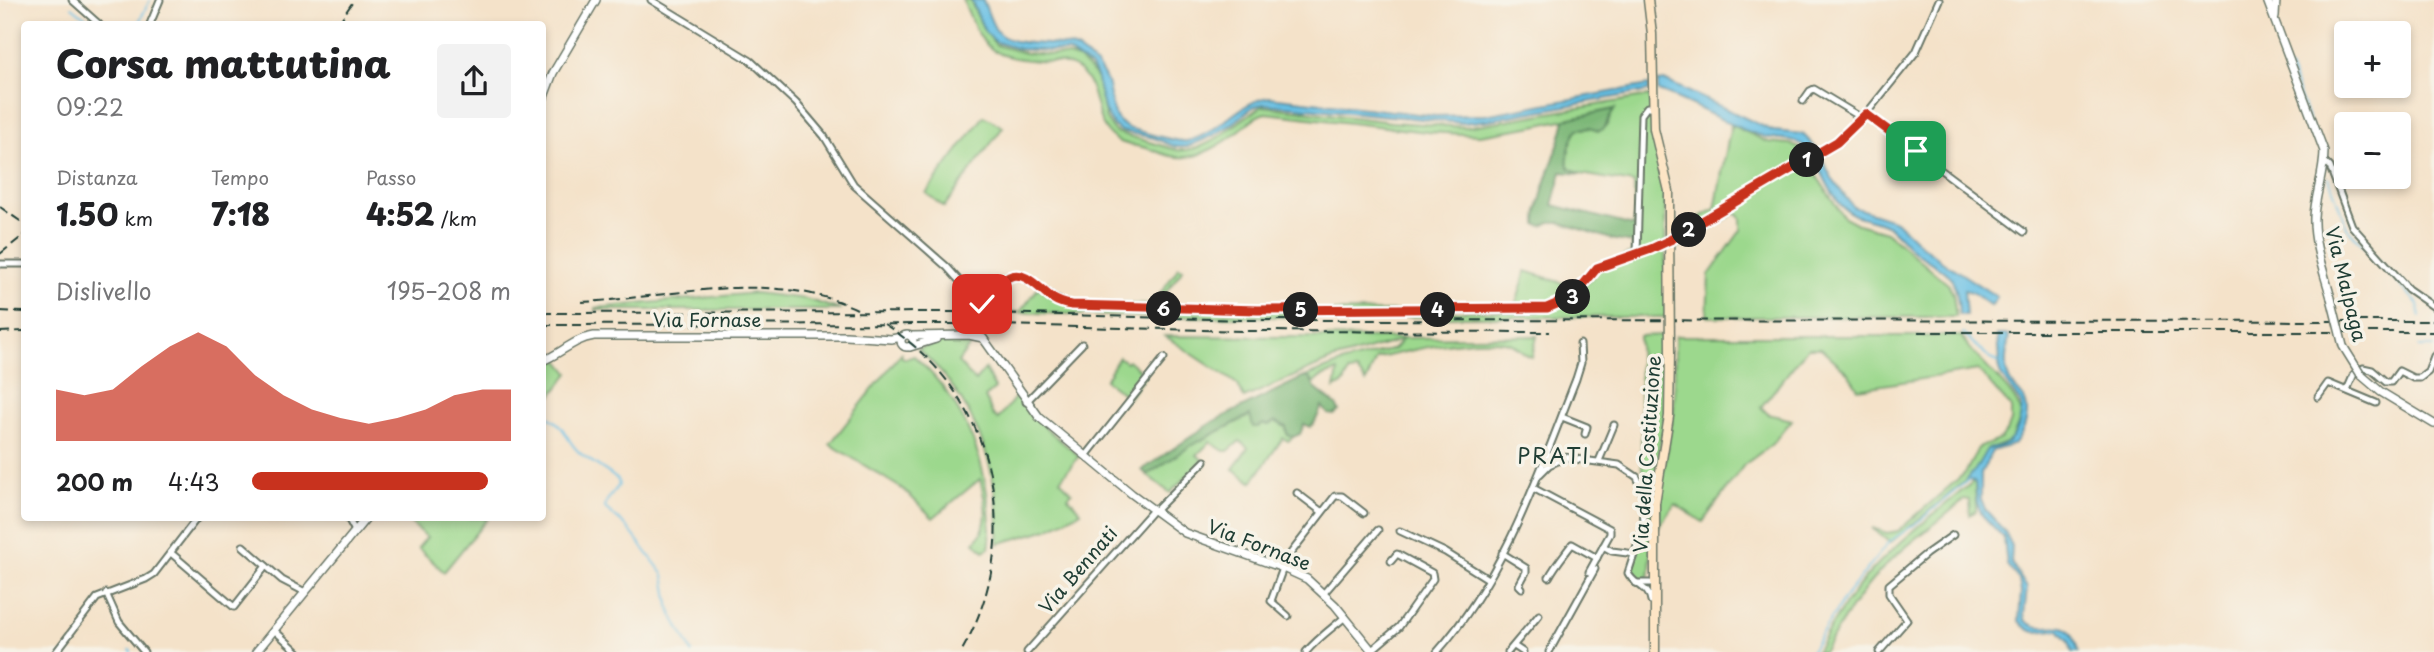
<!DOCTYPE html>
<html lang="it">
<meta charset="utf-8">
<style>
body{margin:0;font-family:"Playpen Sans",sans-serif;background:#f2f2f2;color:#202124;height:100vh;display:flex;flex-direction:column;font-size:26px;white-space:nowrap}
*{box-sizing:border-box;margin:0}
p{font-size:23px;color:#757577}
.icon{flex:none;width:38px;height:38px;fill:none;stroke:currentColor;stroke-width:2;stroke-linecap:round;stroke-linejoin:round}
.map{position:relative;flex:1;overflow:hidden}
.drawer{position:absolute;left:21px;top:21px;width:525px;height:500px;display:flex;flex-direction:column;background:#fff;border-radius:7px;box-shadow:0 4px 10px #0003}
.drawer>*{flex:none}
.controls{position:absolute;left:2334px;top:21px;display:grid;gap:14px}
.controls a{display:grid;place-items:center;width:77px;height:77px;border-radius:7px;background:#fff;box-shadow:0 4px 10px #0003;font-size:35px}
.pin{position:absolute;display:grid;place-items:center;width:60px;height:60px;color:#fff;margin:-30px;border-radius:14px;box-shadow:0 4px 10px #0006}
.km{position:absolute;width:35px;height:35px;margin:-18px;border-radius:50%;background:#222;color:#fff;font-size:19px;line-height:35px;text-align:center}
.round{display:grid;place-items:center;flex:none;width:74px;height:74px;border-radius:7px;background:#f2f2f2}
.overview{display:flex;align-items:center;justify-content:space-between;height:119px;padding:0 35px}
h1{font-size:38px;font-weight:800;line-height:52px}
.metrics{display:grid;grid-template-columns:repeat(3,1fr);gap:10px;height:119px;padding:7px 35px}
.metrics div{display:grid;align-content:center}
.metrics b{font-size:30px;font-weight:800}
.metrics small{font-size:19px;font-weight:400}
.metrics p{font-size:19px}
.chart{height:196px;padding:14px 35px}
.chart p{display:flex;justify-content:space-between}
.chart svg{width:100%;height:126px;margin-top:7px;fill:#c8321e;opacity:.7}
ul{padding:0 35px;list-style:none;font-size:23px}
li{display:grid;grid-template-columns:112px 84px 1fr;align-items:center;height:52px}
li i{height:18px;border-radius:9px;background:#c8321e}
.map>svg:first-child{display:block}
</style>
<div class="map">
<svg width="2434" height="652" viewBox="0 0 2434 652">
<rect width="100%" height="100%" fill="#f7f3e8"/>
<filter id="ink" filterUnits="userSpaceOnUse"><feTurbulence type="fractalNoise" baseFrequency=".0143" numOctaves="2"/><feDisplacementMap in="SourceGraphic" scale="14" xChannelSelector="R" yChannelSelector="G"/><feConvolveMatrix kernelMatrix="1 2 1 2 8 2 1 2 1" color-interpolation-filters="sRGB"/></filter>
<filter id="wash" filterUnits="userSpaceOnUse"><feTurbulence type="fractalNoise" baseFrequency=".00686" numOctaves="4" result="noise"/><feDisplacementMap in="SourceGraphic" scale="28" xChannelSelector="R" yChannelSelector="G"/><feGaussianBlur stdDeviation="1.57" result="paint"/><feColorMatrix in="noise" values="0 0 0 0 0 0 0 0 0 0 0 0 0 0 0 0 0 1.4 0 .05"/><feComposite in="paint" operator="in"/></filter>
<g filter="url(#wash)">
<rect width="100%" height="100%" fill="#f4e2c9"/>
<g fill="#9cd88d" stroke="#5e8a60" stroke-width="2">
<path d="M963 0H970L983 28 996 45 1025 53 1068 56 1078 59 1090 70 1097 79 1106 119 1115 132 1177 150C1211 153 1235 120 1263 106L1391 122 1466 127 1650 96 1658 158 1665 190 1666 317H1150L1008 312H1020L1039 287 1055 299 1072 303 1152 305 1179 267 1183 269 1155 307 1154 312 1514 311 1526 271 1581 289 1598 270 1620 260 1623 256 1633 253 1632 243 1637 237 1634 226V183L1581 174 1568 167C1566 154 1571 140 1578 129L1590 128 1598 131 1607 125 1614 109 1529 127 1480 135 1427 132 1266 113C1254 115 1245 127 1235 134 1224 143 1202 156 1187 157 1173 159 1159 152 1146 148 1137 146 1128 145 1120 142 1088 127 1104 85 1075 68 1063 61 1050 62 1038 61 985 57 982 45 963 0Z"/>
<polygon points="984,116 1003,127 944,207 926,193"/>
<polygon points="1731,125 1768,142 1790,144 1803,150 1809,164 1843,216 1858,224 1886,232 1949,285 1953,294 1956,317 1707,317 1709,275 1741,230 1741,218 1736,213 1675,249 1675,230 1715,209"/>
<polygon points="755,293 806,299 841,310 596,310 596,308"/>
<polygon points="1666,335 1665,414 1654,481 1650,572 1647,578 1641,581 1633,578 1631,570 1647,526 1648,511 1642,474 1639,336"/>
<path d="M1165 336 1409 338 1537 336 1532 357C1523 355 1518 345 1509 343 1474 335 1410 350 1376 359L1366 382 1357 371 1349 372 1344 383 1335 388 1338 371 1321 377 1314 383 1310 378H1302L1344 362 1394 349 1402 340 1329 361 1244 398 1238 385 1230 379Z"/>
<path d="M1675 336H1961C1975 360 2017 391 2022 415L2011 441 1988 450 1975 473 1890 543 1872 528 1887 533 1898 531 1966 472 1978 448 2001 439 2008 429 2011 421V408L1978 370 1858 389 1848 373 1821 348H1808L1761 407 1768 414 1792 420 1771 445 1744 465 1703 522 1675 504 1659 526 1661 484 1674 410Z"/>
<path d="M950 339 974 340 958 362 975 381 985 369 995 389 985 397 993 415 998 419 1017 395C1035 421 1054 435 1079 456L1060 480 1072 492 1068 497 1081 512 1048 529 998 544C1001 470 974 398 918 349Z"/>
<path d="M902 352 901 356 905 359 914 356C968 405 992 471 990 542L989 548 984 551 974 542C992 527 985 499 980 479L933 518 904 490 830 444Z"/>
<polygon points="1119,357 1126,362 1128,360 1145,375 1129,398 1105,380"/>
<polygon points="558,359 569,373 543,407 543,365"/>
<polygon points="1251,415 1253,420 1269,425 1275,421 1286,427 1287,434 1293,437 1288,441 1283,438 1252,482 1233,469 1248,448 1240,441 1228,451 1224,451 1210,442 1197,455 1203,460 1170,493 1147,475 1192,445"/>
<path d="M1975 480 1976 511 1970 515 1969 500 1964 499C1939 523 1908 542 1884 567 1860 592 1841 623 1823 652H1816C1834 620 1853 589 1879 563 1908 533 1943 507 1975 480Z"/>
<polygon points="405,518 488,518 444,572 418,548 427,537"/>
</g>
<g fill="#7db878" stroke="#4e7a56" stroke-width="2">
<path d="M1615 109 1602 130 1598 131 1590 128 1578 129C1571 140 1566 154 1568 167L1581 174 1562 172 1553 205 1634 226 1638 237 1632 243 1611 239 1559 222H1550L1543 226 1537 225C1536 195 1560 151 1565 119Z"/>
<polygon points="1302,378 1310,378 1316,389 1336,405 1339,411 1334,415 1328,414 1322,406 1315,422 1310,427 1304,424 1300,434 1293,437 1287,434 1286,427 1275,421 1269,425 1263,424 1258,427 1253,427 1250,415 1192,445 1147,475 1142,470 1214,421"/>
</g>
<g fill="#67c0e5" stroke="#437e8c" stroke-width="2">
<path d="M971 0H983C987 9 990 21 996 30 1008 49 1054 40 1073 48 1078 49 1083 54 1087 56 1095 63 1103 71 1107 82 1113 101 1108 117 1128 128 1139 131 1179 143 1187 141 1219 134 1238 102 1269 97L1435 116 1485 115 1649 85V91L1488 120 1463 123 1264 104 1253 107 1231 125 1210 137 1187 147H1176L1154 138 1120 131 1114 126 1105 112 1096 76 1091 67 1068 52 1019 49 996 42 985 32Z"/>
<path d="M1666 81 1773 131 1803 134 1817 149 1833 180 1853 207 1896 221 1920 244 1942 261 1997 297 1991 306 1972 292 1964 290 1966 315H1959C1957 269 1946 275 1914 251 1904 244 1897 231 1886 225 1871 217 1856 220 1843 207 1826 191 1820 158 1802 145 1791 137 1778 140 1766 137 1728 127 1695 103 1658 91V82Z"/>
<path d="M1997 335H2009C2007 350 2003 366 2009 379 2012 386 2019 391 2023 397 2032 412 2024 431 2015 444L1992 451 1981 473V499L1985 509 2005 532 2012 546 2011 562 2027 588 2024 614 2025 620C2045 640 2069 606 2078 652H2072L2069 641 2059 630C2041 629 2034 639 2019 621L2021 592 2019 580 2007 565 2004 538 1982 515 1977 503 1975 482 1966 479 1975 470 1987 449C1992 448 2000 447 2005 444 2017 438 2021 418 2022 405L2000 374Z"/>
</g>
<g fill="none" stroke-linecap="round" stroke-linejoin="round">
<g stroke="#67c0e5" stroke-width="2">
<polyline points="72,7 94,24"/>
<polyline points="138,24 150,0"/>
<polyline points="2289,68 2317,143"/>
<polyline points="2329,178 2347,228 2418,304 2420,317"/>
<polyline points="1963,334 1991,359 1998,362"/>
<polyline points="2419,347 2434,347"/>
<path d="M542 414C569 425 563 439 581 454 592 463 606 470 618 480L619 485 606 502 605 508 628 528 664 575 670 611 692 652"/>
<polyline points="130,650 131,652"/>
<polyline points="1810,652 1845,597 1889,542 1917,523 1968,480"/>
</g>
</g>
</g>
<g filter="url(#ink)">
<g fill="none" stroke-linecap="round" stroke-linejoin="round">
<g stroke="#6a7768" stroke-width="9">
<g id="minor">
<polyline points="72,0 99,24"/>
<path d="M651 0 751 61 796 103 824 136 854 185 947 267 980 304C995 303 998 279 1013 276 1029 273 1051 302 1072 305L1258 310H1536L1547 308 1573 297 1597 268 1651 249 1686 231 1837 142 1866 114 1916 52 1939 0"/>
<polyline points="150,24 160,0"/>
<polyline points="1803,101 1810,91 1814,89 1862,118"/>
<polyline points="1866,114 2024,232"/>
<polyline points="2324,161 2330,167 2352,226 2408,289 2434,307"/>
<polyline points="1637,254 1641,115 1647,107 1654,107"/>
<polyline points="0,264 24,264"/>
<polyline points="2347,390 2354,374 2363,368 2372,370 2386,382 2391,382 2399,371 2413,378 2420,378 2428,372 2434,356"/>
<polyline points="2318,397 2328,383 2376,403"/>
<polyline points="1026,402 1082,344"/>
<polyline points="1562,417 1587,427 1585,434"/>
<path d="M1546 455 1619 465 1637 477 1642 489 1644 524 1628 573C1634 586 1649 586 1651 601"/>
<polyline points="1086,456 1164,358"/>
<polyline points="1599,461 1614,425"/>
<polyline points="1540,474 1549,465 1567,457"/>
<polyline points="1533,488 1610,529 1610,534 1589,572"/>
<polyline points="1297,493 1322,512"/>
<polyline points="1155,511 1205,461"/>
<polyline points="348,518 355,531"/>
<polyline points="1400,531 1445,552 1488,579"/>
<polyline points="243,546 266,566"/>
<polyline points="1603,546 1612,551 1635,554"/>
<polyline points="171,553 234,607 266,566 282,580 305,592"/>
<polyline points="1502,553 1526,568 1526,572 1519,585 1522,588"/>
<polyline points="1280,567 1335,496 1342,496 1364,513"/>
<polyline points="1283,568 1271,601 1288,616"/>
<path d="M1549 577C1556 564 1564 555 1572 544L1597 558"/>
<polyline points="1636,583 1650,583"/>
<polyline points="106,593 119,622 144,652"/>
<polyline points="1324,593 1378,530"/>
<polyline points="274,630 298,652"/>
<polyline points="1514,646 1523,652"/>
<polyline points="1372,650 1399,627 1433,579 1432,573 1397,554 1391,561"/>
<polyline points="56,652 97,598 146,579 154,574 197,518"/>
<polyline points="1027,652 1153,510"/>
<path d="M1306 652C1318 638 1331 629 1345 617"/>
<path d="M1437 652C1505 576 1539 473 1576 379L1581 363 1580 344"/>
<polyline points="1508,652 1539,615"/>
<polyline points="1549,652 1595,569"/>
<polyline points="1879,652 1907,620 1889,594 1889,585 1926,554 1953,535"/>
</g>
</g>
<g stroke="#6a7768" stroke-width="10">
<g id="tertiary">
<path d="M2267 0 2324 151C2324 174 2315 195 2314 217 2313 244 2324 272 2331 298"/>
<polyline points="2275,16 2276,0"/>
<polyline points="542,102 553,73 596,0"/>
<circle cx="907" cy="341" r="6"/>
<polyline points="911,336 969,335 983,338 1039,417 1132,494 1185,533 1283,568 1307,579 1335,605 1373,652"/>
<polyline points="910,347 936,339"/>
<path d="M542 361C561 354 573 339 594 336H846L891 339 902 337"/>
<polyline points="2361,375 2381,392 2434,424"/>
<polyline points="256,652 366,518"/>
</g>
</g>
<g stroke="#6a7768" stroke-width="11">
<g id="secondary">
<polyline points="1648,0 1652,34 1654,129 1669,191 1669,225"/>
<polyline points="1655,652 1655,503 1669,416 1670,352"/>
</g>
</g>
<use href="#minor" stroke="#fff" stroke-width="5"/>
<use href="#tertiary" stroke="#fff" stroke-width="7"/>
<use href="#secondary" stroke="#fde5c5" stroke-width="8"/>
<g stroke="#1f3d34" stroke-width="2" stroke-dasharray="10 5" stroke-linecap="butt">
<polyline points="338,24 354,0"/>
<polyline points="0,207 23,223"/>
<polyline points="0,254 24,235"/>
<path d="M581 302C674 298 767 268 857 309"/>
<polyline points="0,311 24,312"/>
<polyline points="542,313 957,312 1244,320 2434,321"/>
<path d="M884 324C997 394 1027 539 961 652"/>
<polyline points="542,325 956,324 1245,331 1550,332"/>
<polyline points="0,332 24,331"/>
<polyline points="1918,332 2434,332"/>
</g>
<g stroke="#6a7768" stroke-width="10" stroke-linecap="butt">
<polyline id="tertiary-bridge" points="2331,298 2343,346 2361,375"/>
</g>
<g stroke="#6a7768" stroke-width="11" stroke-linecap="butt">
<polyline id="secondary-bridge" points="1669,225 1670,352"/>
</g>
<use href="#tertiary-bridge" stroke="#fff" stroke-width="7"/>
<use href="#secondary-bridge" stroke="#fde5c5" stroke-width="8"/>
</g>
</g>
<g fill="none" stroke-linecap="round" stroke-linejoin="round" filter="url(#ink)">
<g stroke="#fff" stroke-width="14">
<path id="route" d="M982 304C994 299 997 283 1009 277 1025 269 1040 290 1052 298 1058 302 1064 304 1072 305L1258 310 1547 308 1573 297 1597 268 1651 249 1670 240 1837 142 1866 114 1916 151"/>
</g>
<use href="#route" stroke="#c8321e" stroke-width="9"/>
</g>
<g text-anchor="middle" stroke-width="7" stroke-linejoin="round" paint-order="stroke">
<g font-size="19" fill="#1f3d34" stroke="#f7f3e8">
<text transform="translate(2346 284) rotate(76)" y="7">Via Malpaga</text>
<text x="707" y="327">Via Fornase</text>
<text transform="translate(1647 454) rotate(-86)" y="7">Via della Costituzione</text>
<text transform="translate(1259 545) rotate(21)" y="7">Via Fornase</text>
<text transform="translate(1078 570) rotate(-49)" y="7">Via Bennati</text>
</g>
<g font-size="21" letter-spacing="2" fill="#1f3d34" stroke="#f7f3e8">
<text x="1554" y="464">PRATI</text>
</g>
</g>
</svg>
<div class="controls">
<a>+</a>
<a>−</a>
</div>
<div class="pin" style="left:1916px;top:151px;background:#1e9e55"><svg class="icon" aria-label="arrive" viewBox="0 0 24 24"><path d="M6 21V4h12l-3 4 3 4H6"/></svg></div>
<div class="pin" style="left:982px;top:304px;background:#d93025"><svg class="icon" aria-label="check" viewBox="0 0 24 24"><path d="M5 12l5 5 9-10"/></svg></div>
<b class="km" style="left:1807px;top:160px">1</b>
<b class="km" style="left:1689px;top:230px">2</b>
<b class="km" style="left:1573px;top:297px">3</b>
<b class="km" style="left:1438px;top:310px">4</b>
<b class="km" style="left:1301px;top:310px">5</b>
<b class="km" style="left:1164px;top:309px">6</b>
<section class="drawer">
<div class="overview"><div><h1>Corsa mattutina</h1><p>09:22</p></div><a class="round"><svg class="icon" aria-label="share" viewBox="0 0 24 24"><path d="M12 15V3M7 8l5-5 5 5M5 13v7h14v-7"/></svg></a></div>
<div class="metrics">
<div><p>Distanza</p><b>1.50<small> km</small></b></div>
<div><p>Tempo</p><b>7:18</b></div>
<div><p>Passo</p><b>4:52<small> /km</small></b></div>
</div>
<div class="chart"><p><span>Dislivello</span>195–208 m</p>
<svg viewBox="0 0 160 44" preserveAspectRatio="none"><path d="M0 44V26L10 28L20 26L30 18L40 11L50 6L60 11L70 21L80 28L90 33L100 36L110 38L120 36L130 33L140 28L150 26L160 26V44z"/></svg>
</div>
<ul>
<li><b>200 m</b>4:43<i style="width:91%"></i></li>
</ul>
</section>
</div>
